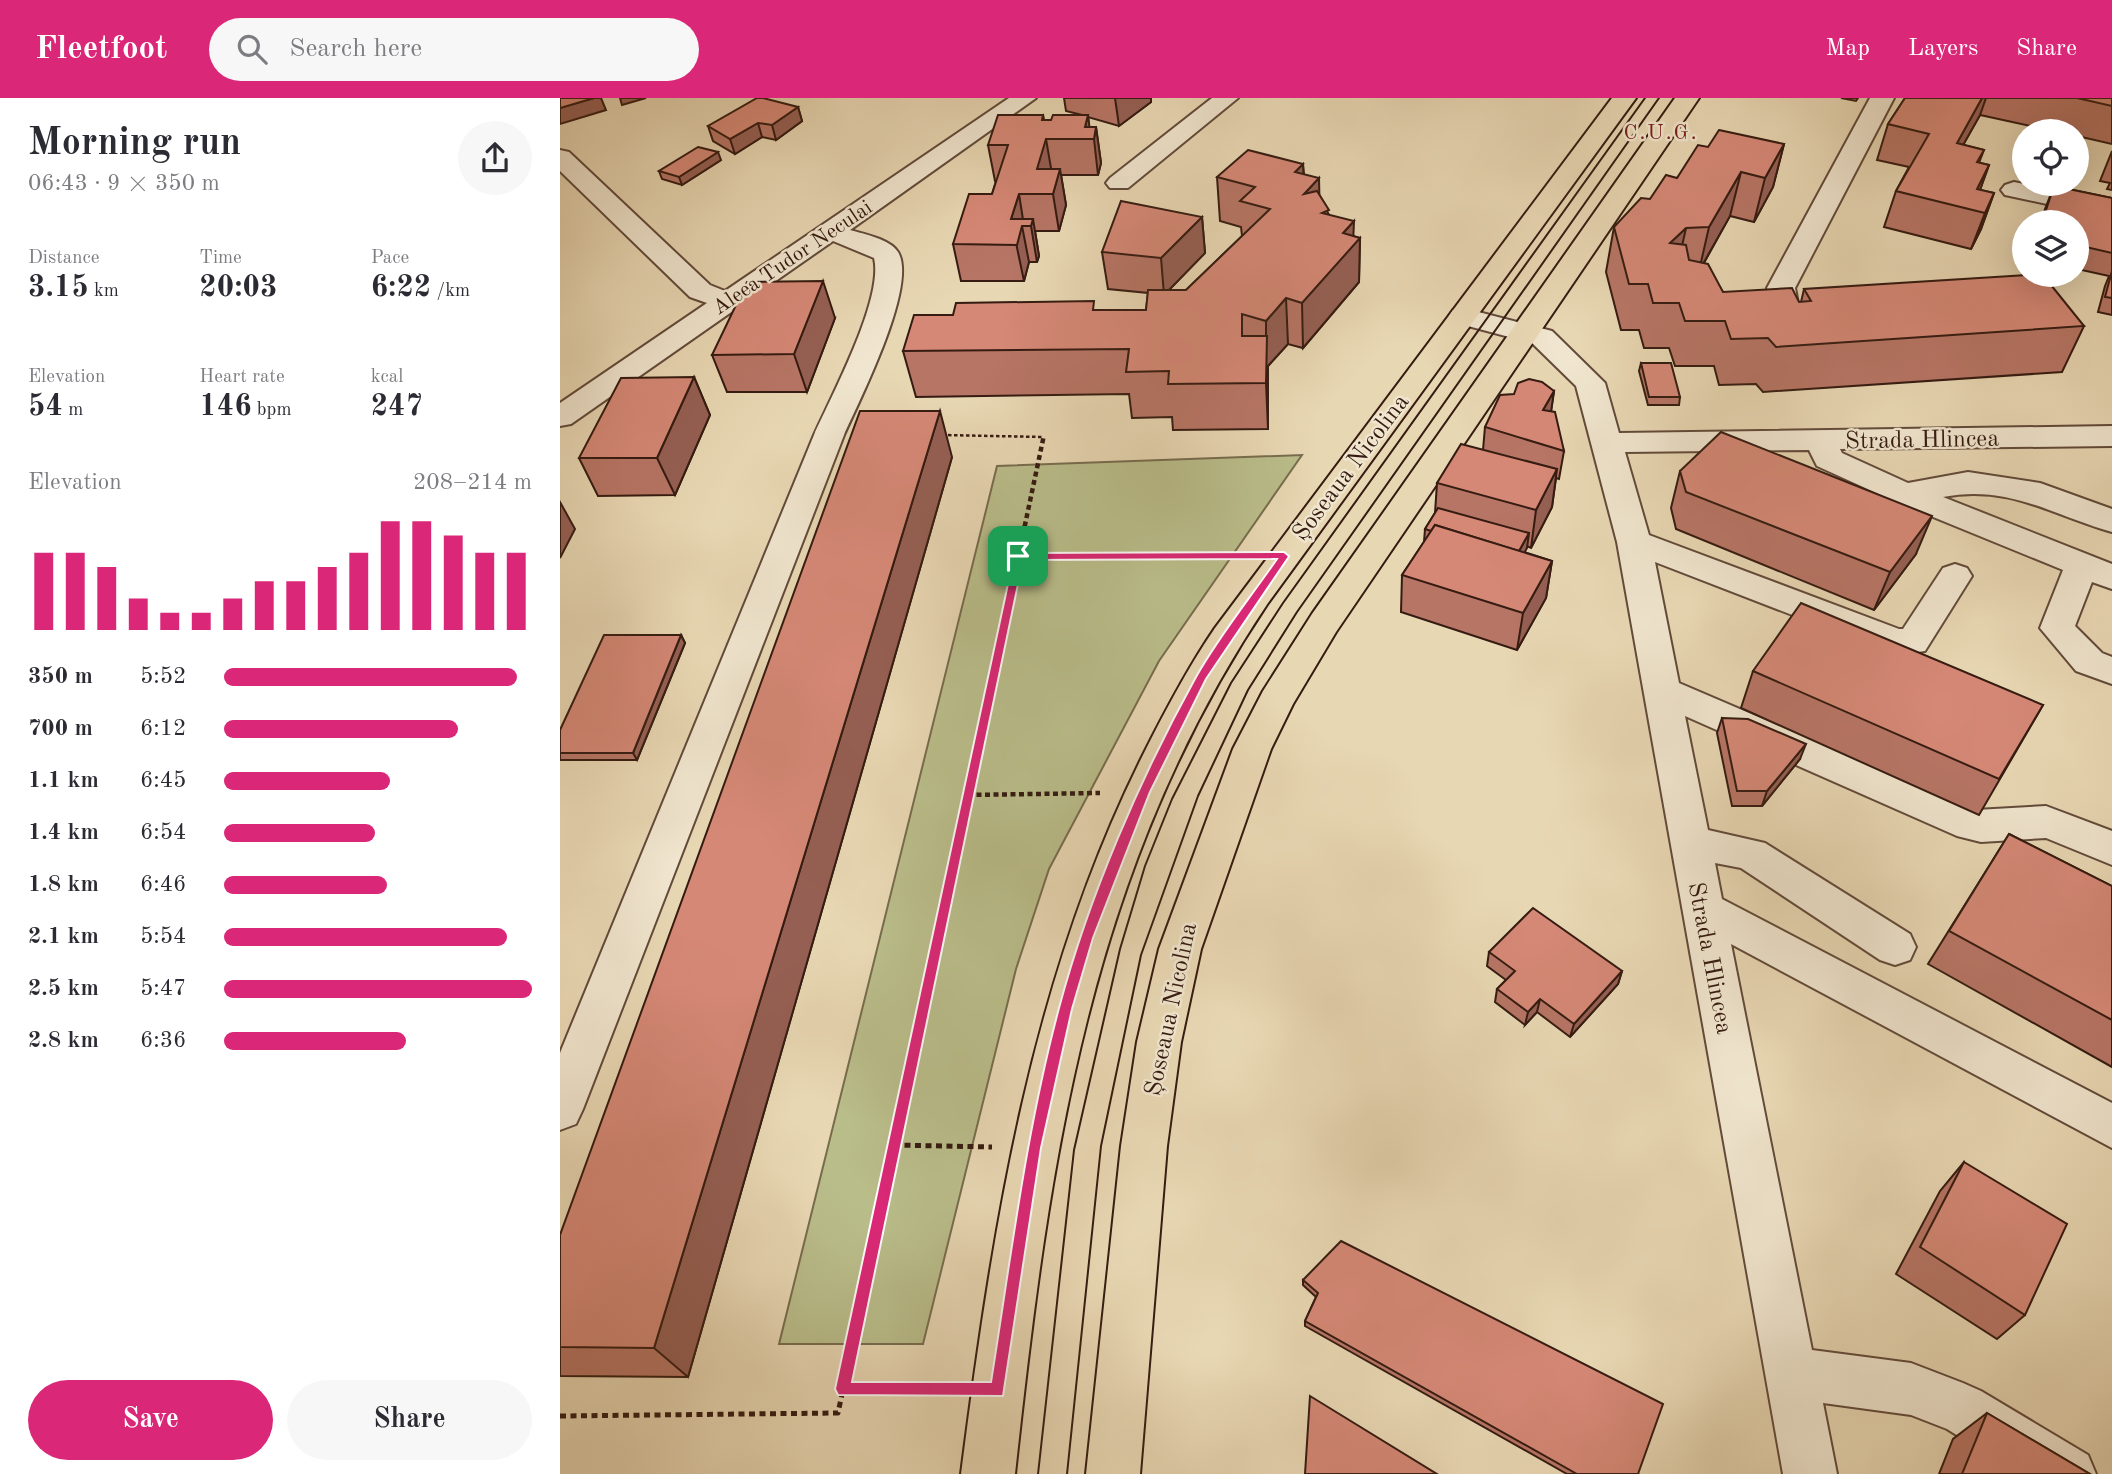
<!DOCTYPE html>
<meta charset="utf-8">
<style>
body{margin:0;font-family:"Old Standard TT",serif;background:#f7f7f7;color:#2b2b33;height:100vh;display:flex;flex-direction:column;font-size:26px;white-space:nowrap}
*{box-sizing:border-box;margin:0}
p{font-size:23px;color:#7c7c81}
.icon{flex:none;width:38px;height:38px;fill:none;stroke:currentColor;stroke-width:2;stroke-linecap:round;stroke-linejoin:round}
.map{position:relative;flex:1;overflow:hidden}
.side{display:flex;flex-direction:column;background:#fff;width:560px}
.side>*{flex:none}
.controls{position:absolute;left:1452px;top:21px;display:grid;gap:14px}
.controls a{display:grid;place-items:center;width:77px;height:77px;border-radius:50%;background:#fff;box-shadow:0 7px 28px #0002;font-size:35px}
.pin{position:absolute;display:grid;place-items:center;width:60px;height:60px;color:#fff;margin:-30px;border-radius:14px;box-shadow:0 4px 10px #0006}
.round{display:grid;place-items:center;flex:none;width:74px;height:74px;border-radius:37px;background:#f7f7f7}
.summary{display:flex;align-items:center;justify-content:space-between;height:119px;padding:0 28px}
h1{font-size:38px;font-weight:800;line-height:52px}
.stats{display:grid;grid-template-columns:repeat(3,1fr);gap:10px;height:119px;padding:7px 28px}
.stats div{display:grid;align-content:center}
.stats b{font-size:30px;font-weight:800}
.stats small{font-size:19px;font-weight:400}
.stats p{font-size:19px}
.chart{height:196px;padding:14px 28px}
.chart p{display:flex;justify-content:space-between}
.chart svg{width:100%;height:126px;margin-top:7px;stroke:#db2777;stroke-width:6}
.primary-button{display:flex;gap:14px;margin-top:auto;padding:14px 28px}
.primary-button a{flex:1;height:80px;border-radius:42px;background:#db2777;color:#fff;font-size:28px;font-weight:800;line-height:80px;text-align:center}
.primary-button a+a{background:#f7f7f7;color:#2b2b33}
ul{padding:0 28px;list-style:none;font-size:23px}
li{display:grid;grid-template-columns:112px 84px 1fr;align-items:center;height:52px}
li i{height:18px;border-radius:9px;background:#db2777}
header{display:flex;align-items:center;gap:42px;box-sizing:border-box;height:98px;padding:0 35px;background:#db2777;color:#fff}
header strong{font-size:33px}
nav{display:flex;gap:38px;margin-inline-start:auto;font-size:24px}
.search{width:490px;height:63px;background:#f7f7f7;display:flex;align-items:center;gap:18px;box-sizing:border-box;padding:0 24px;border-radius:38px;color:#7c7c81;font-size:26px}
main{display:flex;flex:1;min-height:0}
.map>svg:first-child{display:block}
</style>
<header>
<strong>Fleetfoot</strong>
<div class="search"><svg class="icon" aria-label="search" viewBox="0 0 24 24"><circle cx="10" cy="10" r="6"/><path d="M15 15l6 6"/></svg>Search here</div>
<nav><a>Map</a><a>Layers</a><a>Share</a></nav>
</header>
<main>
<section class="side">
<div class="summary"><div><h1>Morning run</h1><p>06:43 · 9 × 350 m</p></div><a class="round"><svg class="icon" aria-label="share" viewBox="0 0 24 24"><path d="M12 15V3M7 8l5-5 5 5M5 13v7h14v-7"/></svg></a></div>
<div class="stats">
<div><p>Distance</p><b>3.15<small> km</small></b></div>
<div><p>Time</p><b>20:03</b></div>
<div><p>Pace</p><b>6:22<small> /km</small></b></div>
</div>
<div class="stats">
<div><p>Elevation</p><b>54<small> m</small></b></div>
<div><p>Heart rate</p><b>146<small> bpm</small></b></div>
<div><p>kcal</p><b>247</b></div>
</div>
<div class="chart"><p><span>Elevation</span>208–214 m</p>
<svg viewBox="0 0 160 44" preserveAspectRatio="none"><path d="M5 44V17M15 44V17M25 44V22M35 44V33M45 44V38M55 44V38M65 44V33M75 44V27M85 44V27M95 44V22M105 44V17M115 44V6M125 44V6M135 44V11M145 44V17M155 44V17"/></svg>
</div>
<ul>
<li><b>350 m</b>5:52<i style="width:95%"></i></li>
<li><b>700 m</b>6:12<i style="width:76%"></i></li>
<li><b>1.1 km</b>6:45<i style="width:54%"></i></li>
<li><b>1.4 km</b>6:54<i style="width:49%"></i></li>
<li><b>1.8 km</b>6:46<i style="width:53%"></i></li>
<li><b>2.1 km</b>5:54<i style="width:92%"></i></li>
<li><b>2.5 km</b>5:47<i style="width:100%"></i></li>
<li><b>2.8 km</b>6:36<i style="width:59%"></i></li>
</ul>
<div class="primary-button"><a>Save</a><a>Share</a></div>
</section>
<div class="map">
<svg width="1552" height="1376" viewBox="0 0 1552 1376">
<rect width="100%" height="100%" fill="#e8d7b3"/>
<filter id="stains"><feTurbulence type="fractalNoise" baseFrequency=".00286" numOctaves="4"/><feColorMatrix values="0 0 0 0 .2 0 0 0 0 .09 0 0 0 0 .02 0 0 0 .5 -.17"/></filter>
<radialGradient id="worn" r=".72"><stop offset=".6" stop-color="#630" stop-opacity="0"/><stop offset="1" stop-color="#630" stop-opacity=".3"/></radialGradient>
<polygon fill="#b9bd8a" stroke="#776c4e" stroke-width="2" points="742,357 599,563 489,771 456,871 363,1246 219,1246 437,368"/>
<g fill="none" stroke-linecap="round" stroke-linejoin="round">
<g stroke="#624a3a" stroke-width="4">
<g id="minor">
<path d="M449 0H476L290 132C304 136 330 141 338 154 358 187 300 301 284 337L23 1011 16 1026 0 1032V955L254 337C272 297 324 200 314 160L273 143 11 326 0 328V305L147 205 130 199 0 73V52L9 54 150 187 165 193Z"/>
<polygon points="652,0 678,0 568,90 550,90 546,85 550,80"/>
<polygon points="1310,0 1334,0 1235,190 1240,216 1257,219 1261,225 1257,231 1247,233 1218,229 1207,190"/>
<polygon points="1454,84 1552,104 1552,120 1445,97 1441,92 1445,87"/>
<path d="M903 210 992 233 1045 285 1059 335 1552 328V348L1280 351 1282 355 1348 385 1408 374 1480 385 1552 411V434C1492 417 1448 386 1383 399L1552 466V491L1532 484 1515 528 1542 555 1552 559V586L1516 573 1480 530 1503 472 1334 403 1257 368 1249 352 1065 354 1089 437 1339 531H1343L1383 470 1395 466 1407 470 1412 478 1365 553 1336 557 1095 464 1119 585 1416 712 1486 708 1552 733V767L1486 740 1421 744 1397 738 1125 618 1148 732 1205 745 1350 836 1356 849 1350 862 1335 867 1320 862 1181 770 1155 765 1162 801 1552 1005V1050L1171 846 1252 1252 1351 1265 1403 1285 1421 1293 1528 1357 1536 1376H1459L1387 1331 1351 1317 1263 1305 1277 1376H1223L1057 444 1016 288 972 245 893 224 889 218 893 212Z"/>
</g>
</g>
<g stroke="#351b11" stroke-width="4">
<g id="major">
<path d="M1052 0H1076L708 505C528 773 489 1063 455 1376H401C433 1129 470 884 582 659 604 615 627 571 655 530Z"/>
<polygon points="1115,0 1139,0 776,534 733,606 711,651 641,851 621,944 607,1048 580,1376 526,1376 561,1048 577,944 599,851 673,651 703,593 752,516"/>
</g>
</g>
<polyline stroke="#351b11" stroke-width="2.5" stroke-dasharray="3.5 2.5" stroke-linecap="butt" points="382,337 484,339"/>
<g stroke="#351b11" stroke-width="4.5" stroke-dasharray="5 3.5" stroke-linecap="butt">
<polyline points="459,459 681,457"/>
<polyline points="408,697 540,695"/>
<polyline points="389,786 484,337"/>
</g>
<g stroke="#351b11" stroke-width="5" stroke-dasharray="6 4.5" stroke-linecap="butt">
<polyline points="334,1047 432,1049"/>
<polyline points="283,1291 391,1292"/>
<polyline points="0,1318 278,1315 390,784"/>
</g>
<use href="#minor" fill="#f0e5ce" fill-rule="evenodd"/>
<use href="#major" fill="#e8d7b3" fill-rule="evenodd"/>
<g stroke="#351b11" stroke-width="2">
<polyline points="478,1376 514,1052 560,851 585,768 612,701 671,585 723,505 1085,0"/>
<polyline points="507,1376 541,1048 581,857 638,698 688,592 737,514 1099,0"/>
</g>
</g>
<g fill="#b77565" stroke="#351b11" stroke-width="2">
<polygon points="504,0 591,0 591,4 559,28 528,19 529,29 536,29 541,65 538,77 501,77 506,107 499,133 475,133 479,158 477,164 469,164 464,183 401,183 393,146 432,96 436,83 435,83 428,47 483,17 484,22 491,22 522,17 506,13"/>
<polygon points="1281,0 1298,0 1296,3"/>
<polygon points="1345,0 1552,0 1552,46 1517,38 1517,33 1494,33 1420,17 1403,47 1424,52 1419,65 1429,67 1420,92 1434,95 1421,131 1411,151 1324,129 1336,93 1349,69 1317,62 1328,26"/>
<polygon points="238,9 242,23 216,42 202,39 175,56 153,43 148,28"/>
<polygon points="1224,46 1213,89 1194,124 1170,118 1144,165 1163,194 1239,204 1241,204 1244,191 1524,228 1502,274 1203,294 1196,286 1159,287 1154,268 1115,268 1109,250 1084,250 1079,232 1061,232 1046,174 1054,129 1117,80 1148,49"/>
<polygon points="1552,53 1552,92 1547,91 1550,85 1540,83"/>
<polygon points="161,62 122,87 102,81 99,73"/>
<polygon points="743,66 744,76 759,97 769,117 793,138 800,140 799,184 743,250 728,246 708,268 708,331 613,332 612,319 572,320 569,296 356,299 343,253 536,212 586,212 588,195 548,191 542,154 642,119 645,155 609,192 626,192 682,138 681,129 660,123 657,79"/>
<polygon points="1494,88 1552,100 1552,217 1538,214 1545,188 1549,178 1517,171 1517,124 1480,124"/>
<polygon points="275,220 247,294 167,294 152,257"/>
<polygon points="1081,265 1120,299 1119,307 1088,307 1079,273"/>
<polygon points="134,279 150,317 115,397 38,398 19,360"/>
<polygon points="994,293 991,313 1004,353 999,381 996,380 992,409 971,450 967,448 964,454 992,463 986,500 957,552 841,514 842,477 864,444 865,431 875,415 877,385 923,352 925,329"/>
<polygon points="392,359 128,1279 0,1278 0,1137"/>
<polygon points="1120,373 1356,456 1314,512 1116,431 1111,410"/>
<polygon points="121,537 125,545 77,662 0,662 0,632"/>
<polygon points="1193,573 1483,607 1419,717 1181,610"/>
<polygon points="1162,620 1240,661 1202,708 1172,708 1157,635"/>
<polygon points="1449,736 1552,788 1552,969 1368,866"/>
<polygon points="929,854 1062,873 1058,886 1010,939 977,914 965,927 935,904 937,891 946,882 927,868"/>
<polygon points="1404,1064 1465,1217 1437,1241 1336,1176 1380,1093"/>
<polygon points="743,1182 1078,1376 1007,1376 745,1228 745,1223 756,1199 743,1187"/>
<polygon points="1427,1315 1530,1376 1379,1376 1393,1341"/>
</g>
<g fill="#955f53" stroke="#351b11" stroke-width="2">
<polygon points="34,0 41,0 46,12 0,26 0,10"/>
<polygon points="60,0 86,0 62,7"/>
<polygon points="555,0 591,0 591,4 559,28"/>
<polygon points="1422,0 1426,0 1420,17 1384,81 1397,45"/>
<polygon points="238,9 242,23 216,42 212,27"/>
<polygon points="483,17 486,41 492,76 477,71 482,22"/>
<polygon points="528,17 531,41 525,29"/>
<polygon points="198,25 202,39 175,56 170,41"/>
<polygon points="536,29 541,65 538,77 534,41"/>
<polygon points="1224,46 1213,89 1194,124 1205,80"/>
<polygon points="158,54 161,62 122,87 119,79"/>
<polygon points="743,66 744,96 759,80 760,124 745,140 744,110 736,118 735,74"/>
<polygon points="1429,67 1416,103 1417,91"/>
<polygon points="500,71 506,107 499,133 493,96"/>
<polygon points="1181,74 1170,118 1139,173 1149,129"/>
<polygon points="1434,95 1421,131 1411,151 1425,115"/>
<polygon points="459,96 464,128 462,128 469,164 464,183 451,121"/>
<polygon points="642,119 645,155 604,197 601,160"/>
<polygon points="473,121 479,158 477,164 471,128"/>
<polygon points="794,123 793,147 800,140 799,184 743,250 742,205 783,135"/>
<polygon points="1126,130 1116,175 1110,145"/>
<polygon points="263,183 275,220 247,294 234,256"/>
<polygon points="726,200 728,246 708,268 708,331 706,285 706,223"/>
<polygon points="134,279 150,317 115,397 97,360"/>
<polygon points="994,293 990,321 983,312"/>
<polygon points="380,313 392,359 128,1279 94,1250"/>
<polygon points="997,371 992,409 971,450 976,412"/>
<polygon points="0,404 15,431 0,460"/>
<polygon points="1372,418 1356,456 1314,512 1330,474"/>
<polygon points="969,435 967,450 955,472 957,457"/>
<polygon points="992,463 986,500 957,552 963,515"/>
<polygon points="121,537 125,545 77,662 73,655"/>
<polygon points="1246,646 1240,661 1202,708 1207,693"/>
<polygon points="1062,873 1058,886 1010,939 1014,926"/>
<polygon points="980,901 977,914 965,927 968,914"/>
</g>
<g fill="#d58876" stroke="#351b11" stroke-width="2">
<polygon points="0,0 34,0 0,10"/>
<polygon points="197,0 203,0 238,9 212,27 198,25 170,41 148,28"/>
<polygon points="1345,0 1422,0 1397,45 1424,52 1417,64 1429,67 1417,91 1434,95 1425,115 1336,93 1369,36 1328,26"/>
<polygon points="1517,0 1552,0 1552,8"/>
<polygon points="438,17 483,17 482,22 491,22 493,17 528,17 525,29 536,29 534,41 486,41 477,71 500,71 493,96 459,96 451,121 473,121 471,128 462,128 457,147 393,146 409,96 432,96 448,47 428,47"/>
<polygon points="1159,32 1224,46 1205,80 1181,74 1149,129 1126,130 1110,145 1126,147 1129,162 1148,166 1163,194 1232,190 1239,204 1251,203 1244,191 1467,177 1483,177 1524,228 1216,249 1208,240 1171,241 1165,223 1125,223 1119,205 1093,205 1088,186 1069,186 1054,129 1081,100 1090,101 1106,77 1117,80 1138,47 1148,49"/>
<polygon points="138,49 158,54 119,79 99,73"/>
<polygon points="688,52 743,66 735,74 759,80 744,96 757,93 769,112 762,115 794,123 783,135 800,140 742,205 726,200 706,223 682,216 682,238 707,238 706,285 608,286 609,273 566,274 569,251 343,253 354,217 393,217 396,205 534,203 533,212 586,212 588,192 626,192 710,111 680,103 695,89 657,79"/>
<polygon points="1494,88 1552,100 1552,155 1517,147 1517,124 1482,124"/>
<polygon points="561,103 642,119 601,160 542,154"/>
<polygon points="1552,173 1552,200 1545,199"/>
<polygon points="263,183 234,256 152,257 187,184"/>
<polygon points="1081,265 1111,265 1120,299 1089,299"/>
<polygon points="134,279 97,360 19,360 61,280"/>
<polygon points="969,281 982,284 994,293 983,312 995,314 1004,353 925,329 940,297 954,296 958,285"/>
<polygon points="300,313 380,313 94,1250 0,1249 0,1137"/>
<polygon points="1161,334 1372,418 1330,474 1126,394 1120,373"/>
<polygon points="901,346 997,371 976,412 877,385"/>
<polygon points="878,410 969,435 959,453 875,427 871,433 865,431"/>
<polygon points="875,427 992,463 963,515 842,477"/>
<polygon points="1241,505 1483,607 1439,681 1193,573"/>
<polygon points="44,537 121,537 73,655 0,655 0,632"/>
<polygon points="1162,620 1188,621 1246,646 1207,693 1177,693"/>
<polygon points="1449,736 1552,788 1552,922 1389,833"/>
<polygon points="973,810 1062,873 1014,926 980,901 968,914 937,891 955,873 929,854"/>
<polygon points="1404,1064 1507,1126 1465,1217 1360,1149"/>
<polygon points="781,1143 1103,1306 1078,1376 1017,1376 745,1223 758,1195 743,1182"/>
<polygon points="750,1298 877,1376 745,1376"/>
<polygon points="1427,1315 1530,1376 1402,1376"/>
</g>
<path fill="#db2777" stroke="#fff" stroke-width="2" fill-rule="evenodd" d="M724 454 729 458 728 460 646 581 590 694 533 840 512 911 481 1050 443 1298 278 1297 275 1291 454 458 458 455ZM717 461C690 500 659 538 636 579 580 680 529 798 499 910 466 1033 451 1159 431 1284H292L463 462Z"/>
<g text-anchor="middle" stroke-width="5" stroke-linejoin="round" paint-order="stroke">
<g font-size="21" letter-spacing="2" fill="#7a1f14" stroke="#f0e5ce">
<text x="1101" y="41">C.U.G.</text>
</g>
<g font-size="21" fill="#351b11" stroke="#f0e5ce">
<text transform="translate(232 159) rotate(-34)" y="7">Aleea Tudor Neculai</text>
</g>
<g font-size="24" fill="#351b11" stroke="#f0e5ce">
<text transform="translate(1362 341) rotate(-1)" y="8">Strada Hlincea</text>
<text transform="translate(790 369) rotate(-53)" y="8">Șoseaua Nicolina</text>
<text transform="translate(1151 860) rotate(79)" y="8">Strada Hlincea</text>
<text transform="translate(610 911) rotate(-78)" y="8">Șoseaua Nicolina</text>
</g>
</g>
<rect width="100%" height="100%" filter="url(#stains)"/>
<rect width="100%" height="100%" fill="url(#worn)"/>
</svg>
<div class="controls">
<a><svg class="icon" aria-label="locate" viewBox="0 0 24 24"><circle cx="12" cy="12" r="6"/><path d="M12 2v4M12 18v4M2 12h4M18 12h4"/></svg></a>
<a><svg class="icon" aria-label="layers" viewBox="0 0 24 24"><path d="M12 4l9 5-9 5-9-5zM3 14l9 5 9-5"/></svg></a>
</div>
<div class="pin" style="left:458px;top:458px;background:#1e9e55"><svg class="icon" aria-label="arrive" viewBox="0 0 24 24"><path d="M6 21V4h12l-3 4 3 4H6"/></svg></div>
</div>
</main>
